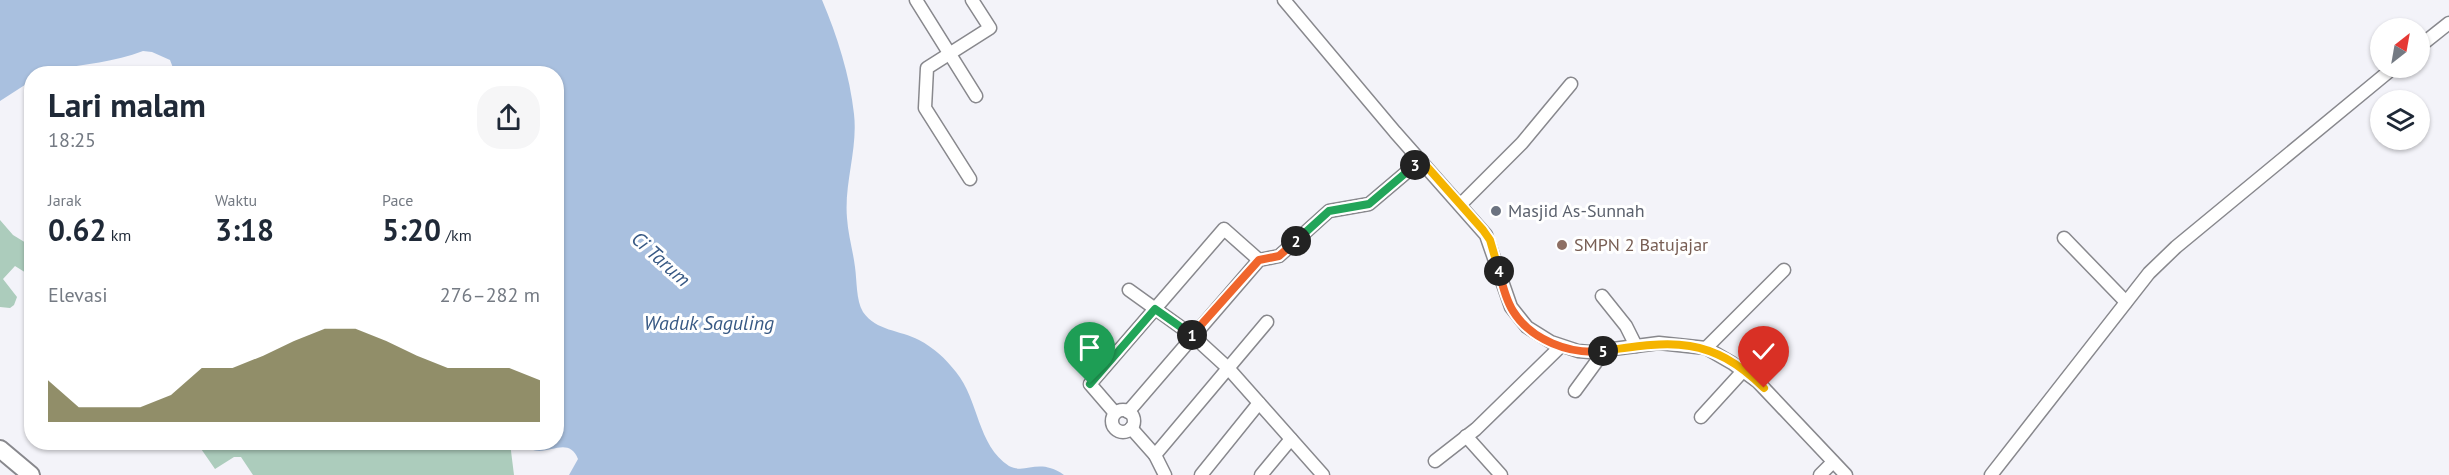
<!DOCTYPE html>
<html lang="id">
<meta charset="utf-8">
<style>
body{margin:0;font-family:"PT Sans",sans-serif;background:#f6f6f7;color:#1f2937;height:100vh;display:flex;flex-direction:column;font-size:22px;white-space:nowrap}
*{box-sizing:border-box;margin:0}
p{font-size:20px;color:#747a83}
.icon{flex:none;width:33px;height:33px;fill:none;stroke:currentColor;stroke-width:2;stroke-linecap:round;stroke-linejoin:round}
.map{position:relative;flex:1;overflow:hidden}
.side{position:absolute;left:24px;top:66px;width:540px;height:384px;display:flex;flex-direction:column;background:#fff;border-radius:24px;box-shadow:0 2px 4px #0004}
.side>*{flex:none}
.needle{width:39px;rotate:31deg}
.tools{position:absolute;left:2370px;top:18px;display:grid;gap:12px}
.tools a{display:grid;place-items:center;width:60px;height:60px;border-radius:50%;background:#fff;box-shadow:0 2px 4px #0004;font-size:30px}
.pin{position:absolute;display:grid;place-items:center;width:51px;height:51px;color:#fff;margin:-62px -26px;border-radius:50% 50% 50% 0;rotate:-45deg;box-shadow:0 0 6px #0007}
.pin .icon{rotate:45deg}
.km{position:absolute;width:30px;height:30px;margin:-15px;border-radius:50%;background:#222;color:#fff;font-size:16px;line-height:30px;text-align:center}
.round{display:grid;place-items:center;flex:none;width:63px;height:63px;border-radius:24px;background:#f6f6f7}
.overview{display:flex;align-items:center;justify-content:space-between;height:102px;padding:0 24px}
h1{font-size:33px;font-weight:700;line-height:45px}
.figures{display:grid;grid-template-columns:repeat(3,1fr);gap:9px;height:102px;padding:6px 24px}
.figures div{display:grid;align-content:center}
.figures b{font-size:30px;font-weight:700}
.figures small{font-size:16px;font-weight:400}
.figures p{font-size:16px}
.chart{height:168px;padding:12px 24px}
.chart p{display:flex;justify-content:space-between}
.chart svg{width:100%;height:108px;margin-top:6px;fill:#635f2b;opacity:.7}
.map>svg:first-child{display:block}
</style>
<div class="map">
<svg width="2449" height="475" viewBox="0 0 2449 475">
<rect width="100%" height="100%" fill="#f3f3f9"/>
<g fill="#acccbc">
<polygon points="0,220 13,235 31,246 31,276 15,266 3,279 17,297 14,305 10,308 0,307"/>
<polygon points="197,443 510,443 514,475 253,475 241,457 234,457 215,469"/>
</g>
<path fill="#a9c0df" d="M0 0H822C837 35 850 76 854 114 858 149 844 183 847 218 848 234 853 251 855 267 857 281 856 300 863 312 876 331 900 330 919 340 934 348 945 358 956 372 979 400 977 445 1009 466 1026 475 1038 457 1064 475H569L578 459C567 431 540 465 524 443L556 442V74L175 73 170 60 152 52 143 51C115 62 84 64 54 70 46 71 40 74 32 74L31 81 0 101Z"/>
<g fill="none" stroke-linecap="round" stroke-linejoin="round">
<g stroke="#88888d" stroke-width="15">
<g id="street">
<polyline points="916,0 976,96"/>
<polyline points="1284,0 1395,132 1486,235 1511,307 1527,327 1551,342 1578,351 1590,352 1659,343 1706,348 1732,363 1758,382 1846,475"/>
<polyline points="2420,46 2449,23"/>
<polyline points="970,179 925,108 927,68 990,28 972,0"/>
<polyline points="1461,204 1522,143 1571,84"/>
<polyline points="2064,238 2126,302"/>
<polyline points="1129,290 1193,336 1228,368 1323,475"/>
<polyline points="1602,296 1626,326 1636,346"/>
<polyline points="1706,348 1784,270"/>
<polyline points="1575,391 1605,350"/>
<circle cx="1123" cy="421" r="11"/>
<polyline points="1128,412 1259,260 1279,256 1329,211 1369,204 1421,160"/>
<polyline points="1115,413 1090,384 1224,229 1259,260"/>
<polyline points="1701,417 1743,371"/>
<polyline points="1131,428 1155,455 1165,475"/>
<polyline points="1466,436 1501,475"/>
<polyline points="1155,455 1267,322"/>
<polyline points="1435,461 1476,429 1560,347"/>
<polyline points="1201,475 1259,403"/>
<polyline points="1261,475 1291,439"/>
<polyline points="1820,475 1833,462"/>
<polyline points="1991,475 2149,273 2176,247 2393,68"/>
</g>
</g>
<g stroke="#88888d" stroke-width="20">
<polyline id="secondary" points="0,449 31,475"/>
</g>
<use href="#street" stroke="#fff" stroke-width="12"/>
<use href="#secondary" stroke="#fff" stroke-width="16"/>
</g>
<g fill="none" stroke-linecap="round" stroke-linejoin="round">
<g stroke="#fff" stroke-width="12">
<polyline id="split-1" points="1090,384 1155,309 1192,335"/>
</g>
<g stroke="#fff" stroke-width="12">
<polyline id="split-2" points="1192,335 1259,260 1279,256 1296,241"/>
</g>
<g stroke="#fff" stroke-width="12">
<polyline id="split-3" points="1296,241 1329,211 1369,204 1415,165"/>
</g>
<g stroke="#fff" stroke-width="12">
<polyline id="split-4" points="1415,165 1421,160 1483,230 1490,240 1499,271"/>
</g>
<g stroke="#fff" stroke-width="12">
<path id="split-5" d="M1499 271C1502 284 1506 300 1513 311 1531 340 1570 355 1603 351"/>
</g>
<g stroke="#fff" stroke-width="12">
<path id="split-6" d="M1603 351C1672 341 1710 335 1764 388"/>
</g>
<use href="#split-1" stroke="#22a559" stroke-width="8"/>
<use href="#split-2" stroke="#f0652b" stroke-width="8"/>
<use href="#split-3" stroke="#22a559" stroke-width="8"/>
<use href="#split-4" stroke="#f5b400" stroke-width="8"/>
<use href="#split-5" stroke="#f0652b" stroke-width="8"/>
<use href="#split-6" stroke="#f5b400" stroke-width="8"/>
</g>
<circle fill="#6b7280" stroke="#fff" stroke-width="2" cx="1496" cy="211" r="6"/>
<circle fill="#8d6e63" stroke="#fff" stroke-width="2" cx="1562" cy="245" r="6"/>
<g text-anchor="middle" stroke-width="6" stroke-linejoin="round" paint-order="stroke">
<g font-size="18" fill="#5b616d" stroke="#fff" text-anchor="start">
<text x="1508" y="217">Masjid As-Sunnah</text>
</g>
<g font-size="18" fill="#785e54" stroke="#fff" text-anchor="start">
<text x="1574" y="251">SMPN 2 Batujajar</text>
</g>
<g font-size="20" font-style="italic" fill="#385984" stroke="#fff">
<text transform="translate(661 259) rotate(42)" y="7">Ci Tarum</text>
<text x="709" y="330">Waduk Saguling</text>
</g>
</g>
</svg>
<div class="tools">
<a><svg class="needle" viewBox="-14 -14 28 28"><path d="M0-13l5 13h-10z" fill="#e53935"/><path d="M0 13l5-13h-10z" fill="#747a83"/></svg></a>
<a><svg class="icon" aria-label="layers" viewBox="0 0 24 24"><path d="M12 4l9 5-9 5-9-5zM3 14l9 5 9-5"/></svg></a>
</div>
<div class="pin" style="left:1090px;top:384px;background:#1e9e55"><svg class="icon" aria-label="arrive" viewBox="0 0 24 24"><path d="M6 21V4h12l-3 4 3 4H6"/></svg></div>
<div class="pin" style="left:1764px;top:388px;background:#d93025"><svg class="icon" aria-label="check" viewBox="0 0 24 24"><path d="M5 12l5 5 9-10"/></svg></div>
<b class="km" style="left:1192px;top:335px">1</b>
<b class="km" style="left:1296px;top:241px">2</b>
<b class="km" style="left:1415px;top:165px">3</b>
<b class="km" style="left:1499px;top:271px">4</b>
<b class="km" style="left:1603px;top:351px">5</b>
<section class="side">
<div class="overview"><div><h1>Lari malam</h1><p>18:25</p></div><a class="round"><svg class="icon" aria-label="share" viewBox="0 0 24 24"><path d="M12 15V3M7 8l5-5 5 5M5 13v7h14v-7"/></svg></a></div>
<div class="figures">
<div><p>Jarak</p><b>0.62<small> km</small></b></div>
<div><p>Waktu</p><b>3:18</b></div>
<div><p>Pace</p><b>5:20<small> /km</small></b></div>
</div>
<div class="chart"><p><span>Elevasi</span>276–282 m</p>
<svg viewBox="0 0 160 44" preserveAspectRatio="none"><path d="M0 44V27L10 38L20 38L30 38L40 33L50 22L60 22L70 17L80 11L90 6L100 6L110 11L120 17L130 22L140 22L150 22L160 27V44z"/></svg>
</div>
</section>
</div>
